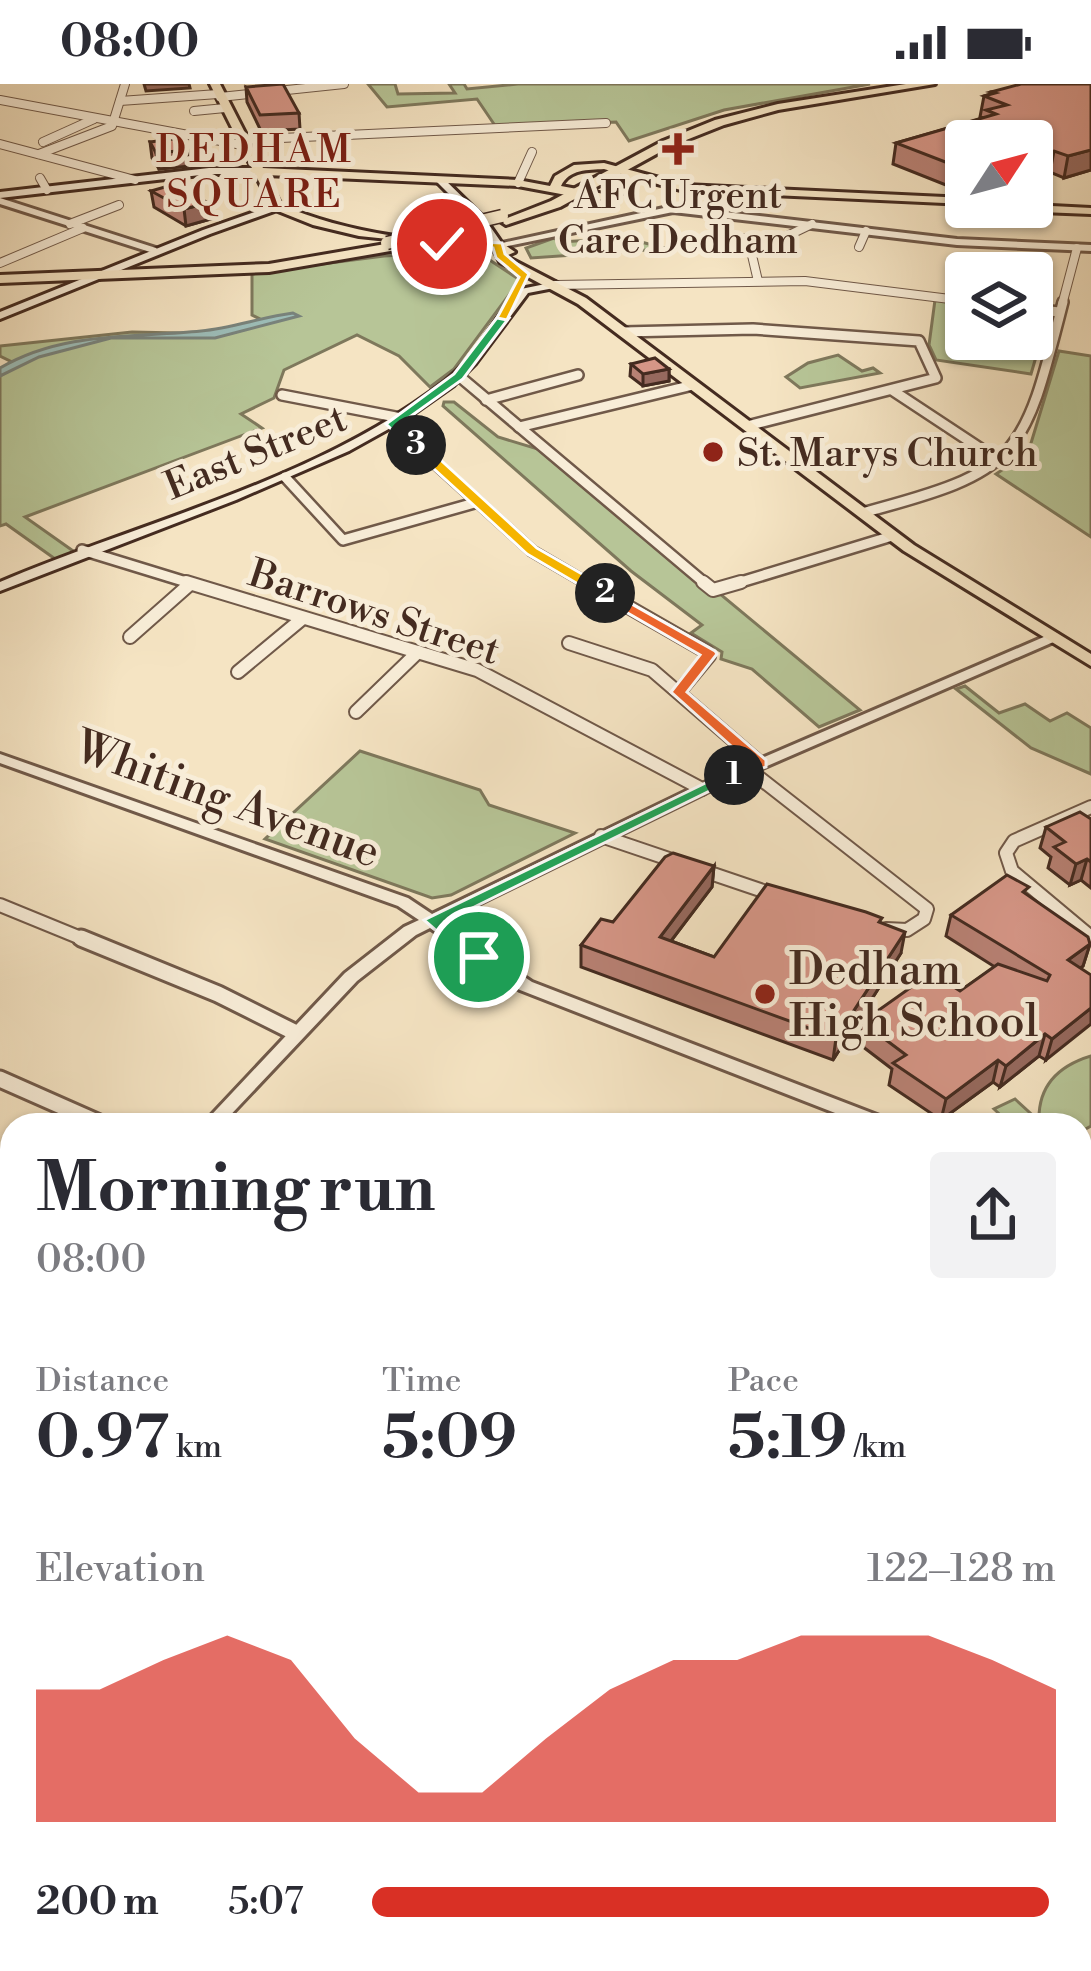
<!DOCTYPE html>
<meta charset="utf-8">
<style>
body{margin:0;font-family:"Libre Bodoni",serif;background:#f2f2f3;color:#2b2b33;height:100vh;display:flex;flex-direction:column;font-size:45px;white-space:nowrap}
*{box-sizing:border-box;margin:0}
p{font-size:39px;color:#7c7c81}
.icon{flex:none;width:66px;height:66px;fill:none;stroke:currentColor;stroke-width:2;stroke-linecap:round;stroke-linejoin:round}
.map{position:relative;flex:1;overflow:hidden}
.panel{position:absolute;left:0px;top:1029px;width:1092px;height:858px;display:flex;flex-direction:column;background:#fff;border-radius:36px 36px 0 0;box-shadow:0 3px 9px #0004}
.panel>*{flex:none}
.needle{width:78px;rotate:54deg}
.buttons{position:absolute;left:945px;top:36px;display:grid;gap:24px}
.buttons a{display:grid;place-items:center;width:108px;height:108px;border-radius:12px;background:#fff;box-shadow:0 3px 9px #0004;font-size:60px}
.pin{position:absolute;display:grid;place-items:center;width:102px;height:102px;color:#fff;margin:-51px;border:6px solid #fff;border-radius:50%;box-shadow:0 3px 12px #0007}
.km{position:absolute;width:60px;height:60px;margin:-30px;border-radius:50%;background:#222;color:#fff;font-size:33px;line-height:60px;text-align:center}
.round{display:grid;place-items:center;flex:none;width:126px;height:126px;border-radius:12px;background:#f2f2f3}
.headline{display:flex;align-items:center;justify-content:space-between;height:204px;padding:0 36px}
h1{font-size:66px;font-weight:700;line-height:90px}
.figures{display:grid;grid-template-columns:repeat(3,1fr);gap:18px;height:204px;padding:12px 36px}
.figures div{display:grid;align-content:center}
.figures b{font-size:60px;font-weight:700}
.figures small{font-size:33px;font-weight:400}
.figures p{font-size:33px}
.chart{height:336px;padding:24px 36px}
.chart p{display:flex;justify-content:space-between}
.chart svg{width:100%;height:216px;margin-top:12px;fill:#d93025;opacity:.7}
ul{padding:0 36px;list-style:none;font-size:39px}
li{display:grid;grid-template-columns:192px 144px 1fr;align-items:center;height:90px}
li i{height:30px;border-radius:15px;background:#d93025}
.status{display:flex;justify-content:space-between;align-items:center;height:84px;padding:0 60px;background:#fff;direction:ltr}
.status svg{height:33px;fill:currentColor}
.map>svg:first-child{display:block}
</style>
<div class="status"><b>08:00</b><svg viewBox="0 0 49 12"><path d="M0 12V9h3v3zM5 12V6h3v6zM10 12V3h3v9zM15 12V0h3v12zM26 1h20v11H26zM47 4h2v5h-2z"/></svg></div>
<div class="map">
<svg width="1091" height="1887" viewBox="0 0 1091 1887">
<rect width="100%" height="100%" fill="#f5e4c3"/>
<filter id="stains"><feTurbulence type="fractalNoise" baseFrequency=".00167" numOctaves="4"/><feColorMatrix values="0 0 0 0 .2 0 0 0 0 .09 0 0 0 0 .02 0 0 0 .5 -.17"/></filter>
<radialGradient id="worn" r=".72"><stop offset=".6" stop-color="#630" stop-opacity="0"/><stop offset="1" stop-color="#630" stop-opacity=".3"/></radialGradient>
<g fill="#b7c597" stroke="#7e785c" stroke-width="3">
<polygon points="368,0 395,0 398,10 455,9 449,0 464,0 467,5 518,0 870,0 724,26 629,57 616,38 496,43 477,15 387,23"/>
<polygon points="554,154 560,158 626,154 664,164 705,162 531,174 526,164"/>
<polygon points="476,167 520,196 454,285 430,303 399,272 357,251 284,286 274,314 241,330 262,344 25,433 76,469 58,477 6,440 0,442 0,292 18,281 0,272 0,262 132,248 228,250 268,239 252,231 252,189 384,172"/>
<polygon points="935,216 966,220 966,255 1032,255 1032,228 1047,235 1031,290 936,276 929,261"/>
<polygon points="1059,267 1091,272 1091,453 996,390 1028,369"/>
<polygon points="838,271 862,287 873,284 880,289 800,304 786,293 808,279"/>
<polygon points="444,318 454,318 498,353 538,365 702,503 719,509 860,626 819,643 752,585 721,575 722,568 691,549 702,541 631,487 443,322"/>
<polygon points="965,602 999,629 1025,620 1050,637 1067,629 1091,644 1091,690 1031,664 956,605"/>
<polygon points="360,667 480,706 489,721 575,749 451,811 432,814 265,755"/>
<path d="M1091 972V1042L1080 1048V1041H1011L994 1025 1015 1015 1039 1037C1038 1002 1058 982 1091 972Z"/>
</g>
<path fill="#9dbeb9" stroke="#79837c" stroke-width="3" d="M293 229 299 232 215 254H111L39 273 0 292V284C63 247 132 254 201 247 232 244 262 233 293 229Z"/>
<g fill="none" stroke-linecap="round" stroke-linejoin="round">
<g stroke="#705949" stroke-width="10">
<g id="minor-far4">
<polyline points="220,13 344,0"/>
<polyline points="0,16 242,61"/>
<polyline points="120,17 218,10"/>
<polyline points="194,27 225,24"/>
<polyline points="240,56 606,39"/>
<polyline points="43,58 94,35"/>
<polyline points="0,60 135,96"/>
<polyline points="39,70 112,42 125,0"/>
<polyline points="40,94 47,106"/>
<polyline points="518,99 532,68"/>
<polyline points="70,140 119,121"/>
<polyline points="700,156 785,153 812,140"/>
<polyline points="859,163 866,147"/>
<polyline points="751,167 758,197"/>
<polyline points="0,179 83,144"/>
<polyline points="555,201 805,197 966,217"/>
<polyline points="1062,221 1077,164"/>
</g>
</g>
<g stroke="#705949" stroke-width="14">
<g id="minor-far3">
<polyline points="1032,225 1059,228"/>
<polyline points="623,248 753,245 919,257 936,294 747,342"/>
<polyline points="459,292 707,501"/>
<polyline points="892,306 1001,378"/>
<polyline points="282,311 401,334"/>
<polyline points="486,316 578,291"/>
<polyline points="392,340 532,467 590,501"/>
<polyline points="519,343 693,301"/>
<polyline points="285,393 343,456 478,418"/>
<path d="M862 429C1020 387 1023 376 1063 218"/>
<polyline points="82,466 196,501"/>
<polyline points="731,501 892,452"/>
</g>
</g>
<g stroke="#705949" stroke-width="16">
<g id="minor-far2">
<polyline points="186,498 477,586 702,705"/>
<polyline points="585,498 707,568 709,572 679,608"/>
<polyline points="703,498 713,506 741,498"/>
<polyline points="130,553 190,500"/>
<polyline points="569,559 652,586 760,679"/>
<polyline points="238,588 303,534"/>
<polyline points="356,628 418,568"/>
<polyline points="748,685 927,825 924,835 907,846 886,845"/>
<polyline points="1091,723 1014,757 1006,769 1012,787 1091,853"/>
<polyline points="601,752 778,812"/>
<polyline points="0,821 88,857"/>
</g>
</g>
<g stroke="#705949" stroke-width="21">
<g id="minor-far1">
<polyline points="81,854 218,910 296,949"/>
<polyline points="0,995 104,1041"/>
</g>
</g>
<g stroke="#705949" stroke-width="24">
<g id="minor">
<polyline points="1080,1474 1091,1488"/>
<polyline points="467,1887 478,1875"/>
<polyline points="941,1887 943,1875"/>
</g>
</g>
<g stroke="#705949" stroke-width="6">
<g id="tertiary">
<polygon points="0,114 156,164 158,166 150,168 0,120"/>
<polygon points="673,122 957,155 1091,161 1091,167 957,161 673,128 498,164 493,161"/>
<polygon points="1053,549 1058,550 1058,556 707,708 442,838 532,898 890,1036 893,1041 866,1041 520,906 430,844 416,851 357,897 221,1041 202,1041 345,889 404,843 419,836 398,822 0,679 0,670 408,814 432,830 697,702"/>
<polygon points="1080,1180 1091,1187 1091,1206 1080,1199"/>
<polygon points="12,1251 12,1272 0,1280 0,1259"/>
</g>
</g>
<g stroke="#442b20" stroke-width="6">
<g id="secondary">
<polygon points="209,84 255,84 260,87 255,90 209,90 0,114 0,108"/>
<polygon points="436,93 442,93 485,135 503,161 502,163 494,163 478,139 436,97"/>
<polygon points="277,120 282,123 280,125 210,150 0,235 0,228 203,146"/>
<path d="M555 198 560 201 559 203 528 209 475 280 454 301 403 337 349 367 236 416 0 507V498C148 435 316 397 445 297 477 273 493 233 521 205Z"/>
</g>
</g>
<g stroke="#442b20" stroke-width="6">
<g id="primary">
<path d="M210 0H220L263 84 518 96 550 102 555 92 574 81 604 79 685 101 966 114V120L685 107 638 95 635 103 610 115 593 116 518 102 266 91 281 121C349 150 430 160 502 159L515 168 508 171 509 174 586 214 914 461 1091 570V582L904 467 578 220 500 178 494 166 359 152 313 141 273 125 255 90 250 87 252 84ZM604 85 625 91 626 99 604 110 561 102C569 85 588 86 604 85Z"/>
<polygon points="1032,121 1091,124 1091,130 994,126 988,123"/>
</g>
</g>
<g stroke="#442b20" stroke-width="6">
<g id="trunk">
<polygon points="906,0 935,0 778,26 724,41 671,62 560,123 506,141 500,137 551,117 663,57 715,36 778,20"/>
<polygon points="397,158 402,159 402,165 269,188 0,199 0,191 269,180"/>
</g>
</g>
<use href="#minor-far4" stroke="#f8edd8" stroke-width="8"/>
<use href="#minor-far3" stroke="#f8edd8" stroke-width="9"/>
<use href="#minor-far2" stroke="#f8edd8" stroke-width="12"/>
<use href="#minor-far1" stroke="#f8edd8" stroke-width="15"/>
<use href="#minor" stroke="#f8edd8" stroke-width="18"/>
<use href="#tertiary" fill="#f8edd8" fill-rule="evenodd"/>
<use href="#secondary" fill="#f8edd8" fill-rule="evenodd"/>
<use href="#primary" fill="#f5e4c3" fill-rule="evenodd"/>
<use href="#trunk" fill="#f5e4c3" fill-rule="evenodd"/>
<g stroke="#442b20" stroke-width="15" stroke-linecap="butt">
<polyline id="trunk-bridge" points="387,159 502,132"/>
</g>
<use href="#trunk-bridge" stroke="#f5e4c3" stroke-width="12"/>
</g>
<g fill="#b88174" stroke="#442b20" stroke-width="3">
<polygon points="1091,0 1091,86 1064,94 1050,88 1032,94 1032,57 966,57 966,108 961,107 893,80 896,59 984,34 980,33 984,12 991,10 991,8"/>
<polygon points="246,3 299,29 300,45 261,47 247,18"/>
<polygon points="150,58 188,66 190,82 159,85 152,74"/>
<polygon points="151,107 208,119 211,135 186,142 154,123"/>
<polygon points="631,280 669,285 669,297 643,302 630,292"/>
<polygon points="1091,735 1091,804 1081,796 1070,801 1048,784 1051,773 1040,764 1046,743"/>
<polygon points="714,782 712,803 671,857 714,873 881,839 901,869 833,976 581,883 581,861"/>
<polygon points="1027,812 1090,860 1083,882 1080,884 1046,976 1039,972 1000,1003 993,998 941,1036 889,1001 892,985 858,959 862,938 935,901 960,907 995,883 946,852 951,831"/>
</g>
<g fill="#96695e" stroke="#442b20" stroke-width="3">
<polygon points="144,0 189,0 190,4 146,7"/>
<polygon points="188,66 190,82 159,85 156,69"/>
<polygon points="1091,66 1091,86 1064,94 1068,72"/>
<polygon points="1054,67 1050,88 1032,94 1032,74"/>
<polygon points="208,119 211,135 186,142 184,125"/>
<polygon points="669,285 669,297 643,302 643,290"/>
<polygon points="1087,775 1081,796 1070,801 1076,780"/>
<polygon points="714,782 712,803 658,874 660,853"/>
<polygon points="905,848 901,869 833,976 836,954"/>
<polygon points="1090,860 1083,882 1062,898 1068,876"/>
<polygon points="1091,924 1091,940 1046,976 1052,955"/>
<polygon points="1045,950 1039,972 1000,1003 1006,982"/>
<polygon points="998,976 993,998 941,1036 946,1015"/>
</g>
<g fill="#d69687" stroke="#442b20" stroke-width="3">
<polygon points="283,0 299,29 260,31 246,3"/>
<polygon points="1021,0 1091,0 1091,66 1068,72 1054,67 1032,74 1032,57 966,57 966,86 896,59 996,30 986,26 1007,21 984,12 995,9 991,8"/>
<polygon points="181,54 188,66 156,69 150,58"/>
<polygon points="175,100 208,119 184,125 151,107"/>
<polygon points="655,274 669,285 643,290 631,280"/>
<polygon points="1080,728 1091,735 1091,778 1087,775 1076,780 1054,763 1065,758 1046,743"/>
<polygon points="673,769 714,782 660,853 714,873 767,800 866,828 882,834 879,838 905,848 836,954 581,861 601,835 613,838 665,773"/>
<polygon points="1007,791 1029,803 1023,808 1088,853 1090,860 1068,876 1091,891 1091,924 1052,955 1045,950 1006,982 998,976 946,1015 893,979 906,971 862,938 924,894 935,901 943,896 960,907 998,880 1047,897 1050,891 951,831"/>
</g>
<polygon fill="#22a559" stroke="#fff" stroke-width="3" points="728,688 742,691 446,837 485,869 485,878 472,878 424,836"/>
<polygon fill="#f0652b" stroke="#fff" stroke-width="3" points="605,505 715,567 717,570 687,608 766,676 766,683 728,695 728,688 749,678 671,608 700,571 600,513"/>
<polygon fill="#f5b400" stroke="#fff" stroke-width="3" points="411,358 421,358 537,464 610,506 610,513 600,513 527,470 411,364"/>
<polygon fill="#22a559" stroke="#fff" stroke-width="3" points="499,231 509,234 463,295 400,340 422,361 411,364 386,340 454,290"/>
<polygon fill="#f5b400" stroke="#fff" stroke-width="3" points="442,156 502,159 505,170 529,190 507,236 497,234 519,193 496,174 493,164 438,162"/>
<g fill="#8f2418" stroke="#f8edd8" stroke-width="4.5">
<path d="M672 47h12v12h12v12h-12v12h-12v-12h-12v-12h12z"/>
<circle cx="713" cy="368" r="12"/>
<circle cx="765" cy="910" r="12"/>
</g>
<g text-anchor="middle" stroke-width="10" stroke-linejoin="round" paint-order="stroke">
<g font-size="39" letter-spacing="3" fill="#7a1f14" stroke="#f8edd8">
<text x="255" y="78">DEDHAM<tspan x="255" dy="45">SQUARE</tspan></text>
</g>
<g font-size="39" fill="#442b20" stroke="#f8edd8">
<text x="678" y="124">AFC Urgent<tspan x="678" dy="45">Care Dedham</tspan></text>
<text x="737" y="382" text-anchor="start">St. Marys Church</text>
</g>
<g font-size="39" fill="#442b20" stroke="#f8edd8">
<text transform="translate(255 367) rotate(-22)" y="14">East Street</text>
<text transform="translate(375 527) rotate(18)" y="14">Barrows Street</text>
</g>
<g font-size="45" fill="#442b20" stroke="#f8edd8">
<text transform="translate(228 714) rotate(20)" y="16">Whiting Avenue</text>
</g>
<g font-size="45" fill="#442b20" stroke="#f8edd8" text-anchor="start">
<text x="789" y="900">Dedham<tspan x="789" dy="52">High School</tspan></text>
</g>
</g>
<rect width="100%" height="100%" filter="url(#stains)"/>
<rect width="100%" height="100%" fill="url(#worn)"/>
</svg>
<div class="buttons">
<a><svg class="needle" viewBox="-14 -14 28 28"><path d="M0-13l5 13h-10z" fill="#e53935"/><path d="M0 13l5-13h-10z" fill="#7c7c81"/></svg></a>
<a><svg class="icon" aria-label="layers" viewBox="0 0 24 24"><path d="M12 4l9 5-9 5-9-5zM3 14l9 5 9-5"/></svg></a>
</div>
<div class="pin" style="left:479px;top:873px;background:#1e9e55"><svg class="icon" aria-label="arrive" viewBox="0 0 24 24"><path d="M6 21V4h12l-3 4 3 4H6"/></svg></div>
<div class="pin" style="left:442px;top:160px;background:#d93025"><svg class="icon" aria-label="check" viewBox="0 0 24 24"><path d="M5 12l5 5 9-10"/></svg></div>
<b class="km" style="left:734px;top:691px">1</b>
<b class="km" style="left:605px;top:509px">2</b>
<b class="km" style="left:416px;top:361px">3</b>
<section class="panel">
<div class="headline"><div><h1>Morning run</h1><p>08:00</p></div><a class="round"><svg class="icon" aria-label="share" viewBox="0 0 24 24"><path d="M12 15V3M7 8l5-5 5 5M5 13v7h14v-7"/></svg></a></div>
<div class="figures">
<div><p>Distance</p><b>0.97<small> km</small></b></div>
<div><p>Time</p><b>5:09</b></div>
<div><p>Pace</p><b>5:19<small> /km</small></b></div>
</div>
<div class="chart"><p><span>Elevation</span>122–128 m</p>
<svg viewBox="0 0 160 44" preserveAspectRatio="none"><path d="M0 44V17L10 17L20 11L30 6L40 11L50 27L60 38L70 38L80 27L90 17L100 11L110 11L120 6L130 6L140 6L150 11L160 17V44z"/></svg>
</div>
<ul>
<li><b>200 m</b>5:07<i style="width:99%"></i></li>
</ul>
</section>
</div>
